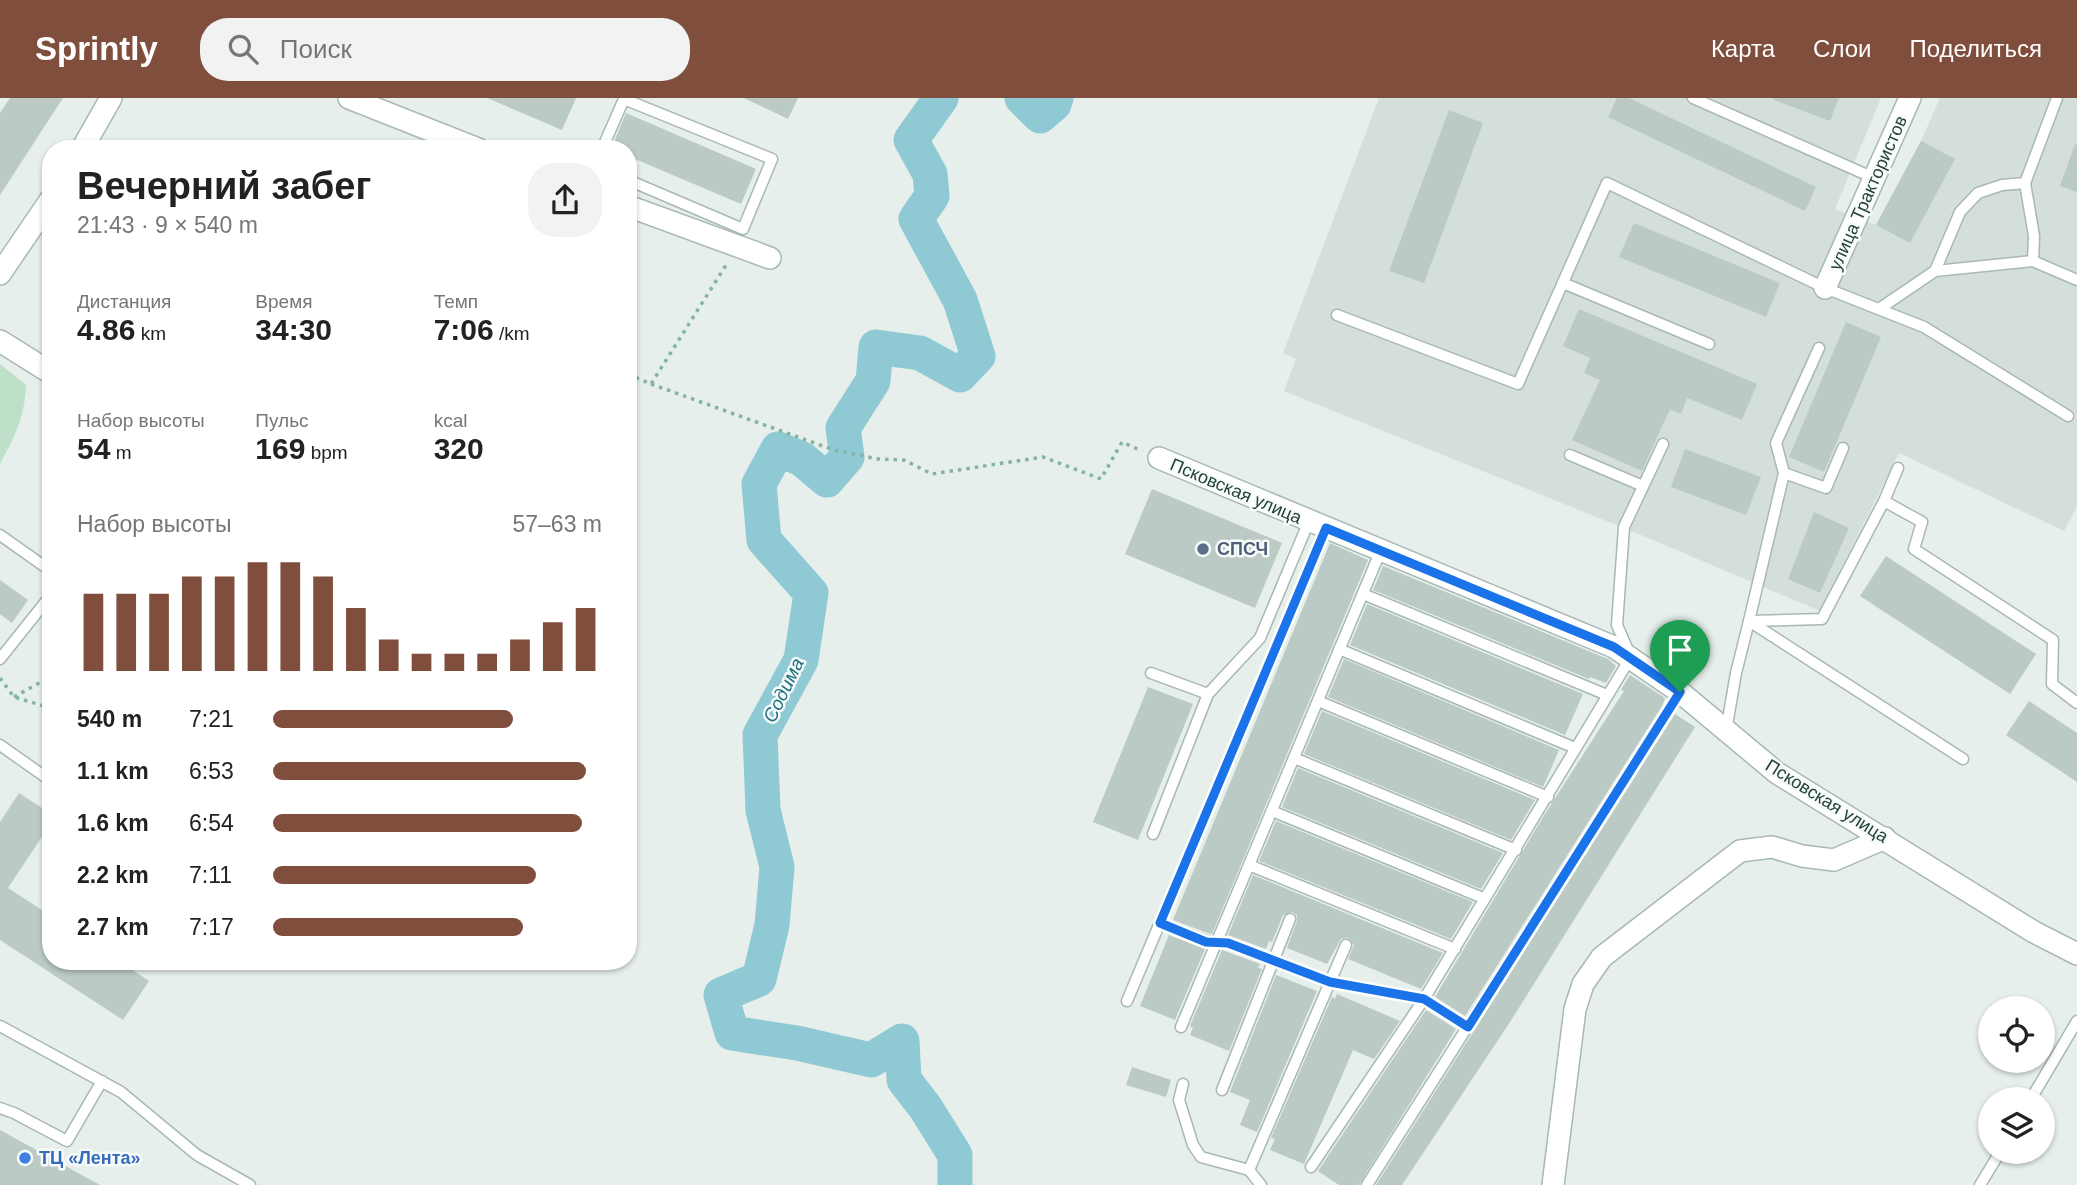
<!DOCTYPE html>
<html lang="ru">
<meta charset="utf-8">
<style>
body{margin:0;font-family:Helvetica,sans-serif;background:#f2f2f2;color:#222;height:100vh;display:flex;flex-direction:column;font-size:26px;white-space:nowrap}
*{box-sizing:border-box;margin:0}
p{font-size:23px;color:#767676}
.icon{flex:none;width:38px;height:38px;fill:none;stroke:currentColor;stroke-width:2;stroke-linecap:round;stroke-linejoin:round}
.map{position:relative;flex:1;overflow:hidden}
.panel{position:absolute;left:42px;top:42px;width:595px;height:830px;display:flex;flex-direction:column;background:#fff;border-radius:28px;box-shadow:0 2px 5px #0004}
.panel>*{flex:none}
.fabs{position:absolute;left:1978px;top:898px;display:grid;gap:14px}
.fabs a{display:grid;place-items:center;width:77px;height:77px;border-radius:50%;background:#fff;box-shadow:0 2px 5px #0004;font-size:35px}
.pin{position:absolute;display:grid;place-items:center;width:60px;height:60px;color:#fff;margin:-72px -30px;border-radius:50% 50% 50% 0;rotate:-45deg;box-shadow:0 0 7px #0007}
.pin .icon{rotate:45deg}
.round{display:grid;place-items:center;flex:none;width:74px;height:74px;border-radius:28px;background:#f2f2f2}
.summary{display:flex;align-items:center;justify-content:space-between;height:119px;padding:0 35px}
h1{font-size:38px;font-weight:700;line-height:52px}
.figures{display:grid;grid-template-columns:repeat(3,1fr);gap:10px;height:119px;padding:7px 35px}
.figures div{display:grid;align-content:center}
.figures b{font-size:30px;font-weight:700}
.figures small{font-size:19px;font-weight:400}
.figures p{font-size:19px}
.chart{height:196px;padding:14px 35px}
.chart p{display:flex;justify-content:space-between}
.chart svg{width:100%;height:126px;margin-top:7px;stroke:#804e3d;stroke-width:6}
ul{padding:0 35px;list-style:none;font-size:23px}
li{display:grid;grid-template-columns:112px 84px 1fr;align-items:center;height:52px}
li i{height:18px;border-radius:9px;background:#804e3d}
header{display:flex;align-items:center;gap:42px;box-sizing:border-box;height:98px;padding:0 35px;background:#804e3d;color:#fff}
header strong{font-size:33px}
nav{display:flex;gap:38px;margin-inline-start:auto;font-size:24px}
.search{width:490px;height:63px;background:#f2f2f2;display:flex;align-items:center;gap:18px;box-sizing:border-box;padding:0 24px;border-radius:28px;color:#767676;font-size:26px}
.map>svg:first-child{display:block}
</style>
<header>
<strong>Sprintly</strong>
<div class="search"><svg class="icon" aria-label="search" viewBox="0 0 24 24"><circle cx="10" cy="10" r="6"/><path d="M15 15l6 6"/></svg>Поиск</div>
<nav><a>Карта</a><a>Слои</a><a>Поделиться</a></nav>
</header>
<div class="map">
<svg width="2077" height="1087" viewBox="0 0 2077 1087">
<rect width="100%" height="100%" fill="#e6efeb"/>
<polygon fill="#d4dfda" points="1379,0 1881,0 1835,111 1876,127 1921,43 1940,0 2077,0 2077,408 2064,433 1899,355 1820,513 1646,439 1284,293 1296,261 1283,255"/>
<path fill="#bfe0c8" d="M0 266 26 287C24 322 16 336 0 366Z"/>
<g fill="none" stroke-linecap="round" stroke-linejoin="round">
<g stroke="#8ec9d4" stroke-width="35">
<polyline points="941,0 911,42 930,76 932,98 916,121 960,202 978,258 960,277 920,255 876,249 873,283 843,330 847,359 827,382 802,361 778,351 759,386 764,442 811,495 801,562 760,637 763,712 777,769 772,827 759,881 721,897 732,935 797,945 871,962 902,943 904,982 925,1009 955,1057 955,1087"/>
<polyline points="1022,0 1040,18 1054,6 1056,0"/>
</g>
</g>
<g fill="#bbcac4">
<polygon points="10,0 63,0 0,97 0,15"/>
<polygon points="487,0 576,0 562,32"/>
<polygon points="744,0 798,0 788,21"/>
<polygon points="1617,0 1629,0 1816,89 1805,113 1608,19"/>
<polygon points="1774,0 1839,0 1830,23 1774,2"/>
<polygon points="1449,12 1483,25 1424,185 1389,173"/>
<polygon points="626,15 756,71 741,106 628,58 628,51 611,51"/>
<polygon points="1921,43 1955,61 1910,145 1876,127"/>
<polygon points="2075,46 2077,46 2077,94 2060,88"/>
<polygon points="1634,125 1780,185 1766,219 1619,159"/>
<polygon points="1579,211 1757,286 1742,322 1687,300 1681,316 1670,311 1642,373 1572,342 1600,282 1584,275 1590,260 1563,248"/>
<polygon points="1846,224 1881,239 1824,374 1789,359"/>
<polygon points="1685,351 1761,379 1746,417 1671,389"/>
<polygon points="1152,391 1282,445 1255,510 1125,456"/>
<polygon points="1814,414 1849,430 1820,495 1788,481"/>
<polygon points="1330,445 1368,462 1212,836 1208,835 1173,822"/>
<polygon points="1886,458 2036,556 2010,596 1860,498"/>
<polygon points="1383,468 1608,561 1616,568 1606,585 1590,579 1589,581 1373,492"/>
<polygon points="0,482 28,502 12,525 0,516"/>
<polygon points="1367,506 1583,596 1565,637 1350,547"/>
<polygon points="1344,561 1559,652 1543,689 1328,599"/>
<polygon points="1630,577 1665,600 1662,608 1465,918 1435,899 1543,719 1624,593 1621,592"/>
<polygon points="1148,589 1193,606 1138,742 1093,724"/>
<polygon points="2029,603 2077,635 2077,684 2006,637"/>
<polygon points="1322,613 1535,702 1511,742 1304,656"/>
<polygon points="1675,616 1695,629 1510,924 1402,1087 1376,1087"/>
<polygon points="1298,670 1503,755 1481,791 1282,709"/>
<polygon points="19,695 51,716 51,725 8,790 51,818 51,863 119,863 149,883 123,922 0,842 0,724"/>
<polygon points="1276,723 1473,804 1451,841 1259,763"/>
<polygon points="1253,777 1443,855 1421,891 1348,861 1354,847 1348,840 1341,841 1327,866 1287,850 1297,823 1297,817 1292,814 1283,817 1272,844 1269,843 1266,851 1228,837"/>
<polygon points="1169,837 1205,851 1175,922 1140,908"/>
<polygon points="1222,852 1260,866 1258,870 1262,871 1229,953 1190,937 1193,930 1190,928"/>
<polygon points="1276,877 1317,893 1257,1034 1240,1027 1250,1002 1230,994"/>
<polygon points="1337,896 1400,923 1374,961 1353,952 1304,1066 1270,1052 1275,1041 1271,1040 1332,899 1335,901"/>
<polygon points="1426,912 1456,931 1359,1087 1339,1087 1318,1073"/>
<polygon points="1132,969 1171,982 1166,999 1126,987"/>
<polygon points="0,1032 100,1087 0,1087"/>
</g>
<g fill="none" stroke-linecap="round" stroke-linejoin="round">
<g stroke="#a8b8b2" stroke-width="13">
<g id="service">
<polyline points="1693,0 1874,80"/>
<polyline points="602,51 624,1 772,61 743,131 628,82"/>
<polyline points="2033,163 2077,182"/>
<polyline points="1935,173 2033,163 2034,138 2025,85"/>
<polyline points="1563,185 1709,246"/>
<polyline points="1879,211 1935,173 1960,114 1978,95 2002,87 2025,85 2057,0"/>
<polyline points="1337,217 1518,286 1607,85 1825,190 1924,229 2068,318"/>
<polyline points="1819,250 1776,345 1784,375 1749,523 1822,521 1884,403 1922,424 1914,451 2053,542 2052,586 2077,605"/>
<polyline points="1570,357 1643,388"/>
<polyline points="1784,375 1826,390 1843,350"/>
<polyline points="1884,403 1898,370"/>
<polyline points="0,437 51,473"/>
<polyline points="1363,496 1607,597"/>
<polyline points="1339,551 1575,650"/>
<polyline points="0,561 51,497"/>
<polyline points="1151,575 1208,596"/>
<polyline points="1318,603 1548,699"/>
<polyline points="1726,633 1736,575 1749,523 1963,661"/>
<polyline points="0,647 51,683"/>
<polyline points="1294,660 1516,752"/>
<polyline points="1272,713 1483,800"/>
<polyline points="1153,736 1208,596 1260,540 1309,423"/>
<polyline points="1249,767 1455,851"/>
<polyline points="1160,825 1206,843 1228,845 1330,884 1424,901 1467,929"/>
<polyline points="1127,903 1326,430"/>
<polyline points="0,928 121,994 197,1057 250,1087"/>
<polyline points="1181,929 1381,452"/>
<polyline points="1183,986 1179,1002 1193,1047 1201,1059 1249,1072 1261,1087"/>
<polyline points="1222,992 1290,821"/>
<polyline points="2031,1001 2077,923"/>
<polyline points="0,1010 14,1015 67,1043 102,983"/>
<polyline points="1311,1069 1424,901 1631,559 1617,527 1624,429 1663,346"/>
<polyline points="1249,1072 1346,847"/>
<polyline points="1367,1087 1680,594"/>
<polyline points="1980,1087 2000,1054"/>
</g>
</g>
<g stroke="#a8b8b2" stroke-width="24">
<g id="minor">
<polyline points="349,0 478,51"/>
<polyline points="82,51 111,0"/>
<polyline points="628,108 770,160"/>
<polyline points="0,176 51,101"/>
<polyline points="1825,190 1910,0"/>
<polyline points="0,243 51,275"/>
<polyline points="1159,360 1614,549 1680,594 1777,675 2034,834 2077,856"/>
<polyline points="1553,1087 1575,911 1583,886 1602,859 1740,753 1772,749 1802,758 1834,762 1885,740"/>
</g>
</g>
<g stroke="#86b3a5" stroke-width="3.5" stroke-dasharray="3.5 5" stroke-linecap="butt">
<polyline points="628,276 651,286 728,164"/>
<polyline points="651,286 834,352 878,361 904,362 932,376 1043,359 1101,381 1122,344 1142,353"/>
<polyline points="0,580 14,599 51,610"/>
<polyline points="14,599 48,580 51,576"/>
<polyline points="628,709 634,712"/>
</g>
<use href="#service" stroke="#fff" stroke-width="10"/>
<use href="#minor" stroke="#fff" stroke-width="21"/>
</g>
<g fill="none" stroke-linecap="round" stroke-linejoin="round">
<g stroke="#fff" stroke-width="14">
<polygon id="route" points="1326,430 1614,549 1680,594 1468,929 1424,901 1330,884 1228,845 1206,844 1160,825"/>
</g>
<use href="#route" stroke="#1a73e8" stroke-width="9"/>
</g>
<circle fill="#5c6f8a" stroke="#f7fbf9" stroke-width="2.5" cx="1203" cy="451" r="7"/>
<circle fill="#3f7fe0" stroke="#f7fbf9" stroke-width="2.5" cx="25" cy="1060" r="7"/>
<g text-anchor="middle" stroke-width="5" stroke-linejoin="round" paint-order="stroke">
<g font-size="18" fill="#24423a" stroke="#f7fbf9">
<text transform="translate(1868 95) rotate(-66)" y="6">улица Трактористов</text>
<text transform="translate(1236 393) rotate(23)" y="6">Псковская улица</text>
<text transform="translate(1827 703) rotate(32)" y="6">Псковская улица</text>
</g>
<g font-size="18" font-weight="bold" fill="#4e5e75" stroke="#f7fbf9" text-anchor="start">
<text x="1217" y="457">СПСЧ</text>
</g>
<g font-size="18" font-weight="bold" fill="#366cbe" stroke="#f7fbf9" text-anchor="start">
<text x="39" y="1066">ТЦ «Лента»</text>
</g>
<g font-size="19" font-style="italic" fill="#1c6f80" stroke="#f7fbf9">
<text transform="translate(783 592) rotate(-64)" y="7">Содима</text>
</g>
</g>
</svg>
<div class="fabs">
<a><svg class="icon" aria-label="locate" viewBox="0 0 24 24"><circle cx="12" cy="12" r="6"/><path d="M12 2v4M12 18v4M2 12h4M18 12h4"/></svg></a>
<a><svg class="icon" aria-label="layers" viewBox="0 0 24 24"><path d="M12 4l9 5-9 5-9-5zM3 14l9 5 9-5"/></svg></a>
</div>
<div class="pin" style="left:1680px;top:594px;background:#1e9e55"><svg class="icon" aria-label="arrive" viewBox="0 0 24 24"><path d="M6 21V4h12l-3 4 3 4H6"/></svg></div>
<section class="panel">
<div class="summary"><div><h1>Вечерний забег</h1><p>21:43 · 9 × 540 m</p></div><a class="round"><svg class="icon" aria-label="share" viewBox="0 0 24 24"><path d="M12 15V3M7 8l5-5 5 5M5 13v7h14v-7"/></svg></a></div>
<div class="figures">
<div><p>Дистанция</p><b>4.86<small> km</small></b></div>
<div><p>Время</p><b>34:30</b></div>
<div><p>Темп</p><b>7:06<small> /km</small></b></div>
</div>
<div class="figures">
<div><p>Набор высоты</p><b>54<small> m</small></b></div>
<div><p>Пульс</p><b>169<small> bpm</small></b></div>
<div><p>kcal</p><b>320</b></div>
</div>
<div class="chart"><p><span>Набор высоты</span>57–63 m</p>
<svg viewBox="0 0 160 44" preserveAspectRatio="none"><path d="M5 44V17M15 44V17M25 44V17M35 44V11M45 44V11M55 44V6M65 44V6M75 44V11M85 44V22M95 44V33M105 44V38M115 44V38M125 44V38M135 44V33M145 44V27M155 44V22"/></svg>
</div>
<ul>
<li><b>540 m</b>7:21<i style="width:73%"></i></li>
<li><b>1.1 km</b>6:53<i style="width:95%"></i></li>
<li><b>1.6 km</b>6:54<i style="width:94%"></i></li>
<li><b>2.2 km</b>7:11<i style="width:80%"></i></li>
<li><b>2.7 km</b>7:17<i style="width:76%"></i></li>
</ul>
</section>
</div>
